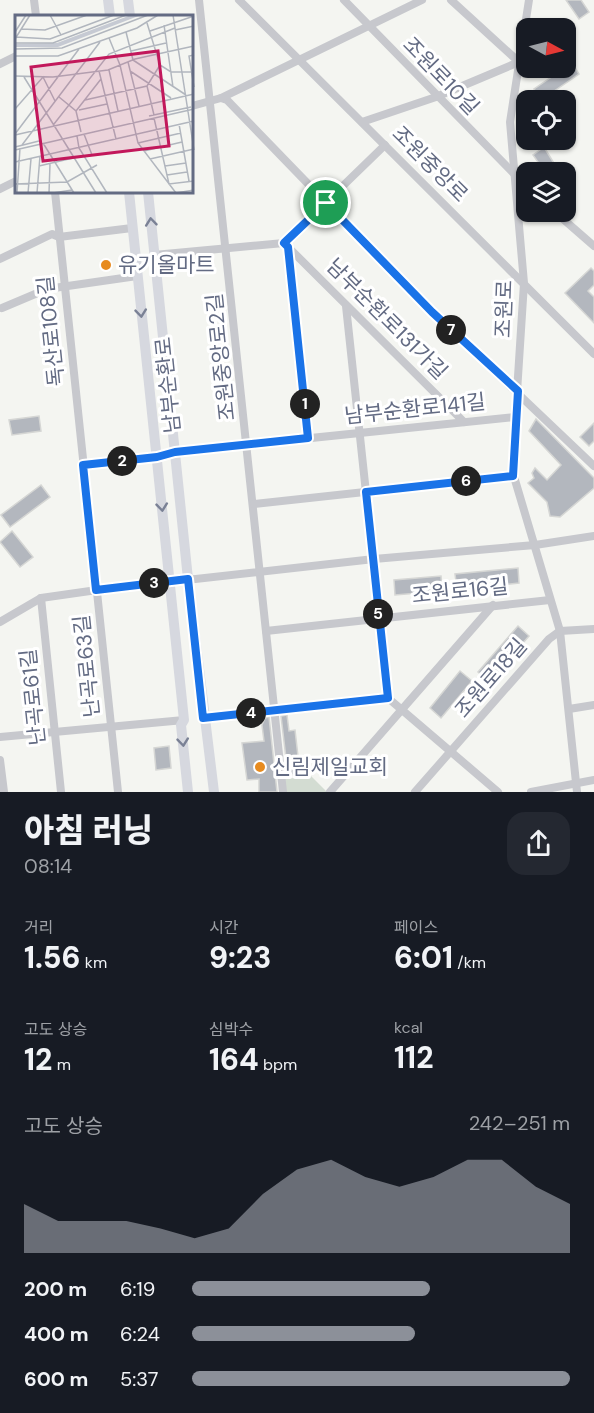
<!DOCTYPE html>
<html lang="ko">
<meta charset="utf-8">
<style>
body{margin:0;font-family:"DM Sans","Noto Sans KR",sans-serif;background:#242831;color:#f1f3f6;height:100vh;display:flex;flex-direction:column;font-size:22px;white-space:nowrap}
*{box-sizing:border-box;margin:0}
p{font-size:20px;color:#9ea1a6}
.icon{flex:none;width:33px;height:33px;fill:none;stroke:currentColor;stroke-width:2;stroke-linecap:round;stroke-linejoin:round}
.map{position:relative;height:792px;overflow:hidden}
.details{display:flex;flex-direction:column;background:#171b24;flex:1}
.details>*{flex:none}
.needle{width:39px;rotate:97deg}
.buttons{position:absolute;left:516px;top:18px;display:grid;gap:12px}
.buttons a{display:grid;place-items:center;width:60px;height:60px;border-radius:12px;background:#171b24;box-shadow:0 2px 4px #0004;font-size:30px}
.pin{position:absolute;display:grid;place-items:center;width:51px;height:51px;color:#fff;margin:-26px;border:3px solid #fff;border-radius:50%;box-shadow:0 2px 6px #0007}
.km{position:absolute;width:30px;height:30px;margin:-15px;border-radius:50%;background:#222;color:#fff;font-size:16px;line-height:30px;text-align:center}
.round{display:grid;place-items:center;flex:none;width:63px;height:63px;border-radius:18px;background:#242831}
.overview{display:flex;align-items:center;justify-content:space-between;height:102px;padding:0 24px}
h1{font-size:33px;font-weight:800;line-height:45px}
.figures{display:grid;grid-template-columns:repeat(3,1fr);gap:9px;height:102px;padding:6px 24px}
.figures div{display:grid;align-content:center}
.figures b{font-size:30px;font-weight:800}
.figures small{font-size:16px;font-weight:400}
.figures p{font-size:16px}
.chart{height:168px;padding:12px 24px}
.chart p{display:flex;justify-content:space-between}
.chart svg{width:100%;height:108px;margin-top:6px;fill:#8c9099;opacity:.7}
ul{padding:0 24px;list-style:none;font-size:20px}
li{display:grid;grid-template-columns:96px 72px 1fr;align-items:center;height:45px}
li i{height:15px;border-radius:8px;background:#8c9099}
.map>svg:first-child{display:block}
</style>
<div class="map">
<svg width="594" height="792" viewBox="0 0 594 792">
<rect width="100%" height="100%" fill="#f4f5f1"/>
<polygon fill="#d3dcd2" points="311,776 327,792 286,792 285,779"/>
<g fill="#b3b7be" stroke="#d5d6d4" stroke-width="1.5">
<polygon points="566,0 581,0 589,12 579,19"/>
<polygon points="572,63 579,74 541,100 534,89"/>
<polygon points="544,147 555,165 561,172 545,172 533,155"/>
<polygon points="591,268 594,271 594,285 588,291 594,297 594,323 565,293"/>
<polygon points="39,416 41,431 12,435 9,420"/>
<polygon points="536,419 594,478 594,488 560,517 550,516 547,502 528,483 534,478 532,473 535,468 547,480 561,465 529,431"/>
<polygon points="594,423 594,441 589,446 580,437"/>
<polygon points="41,485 50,497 10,527 1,515"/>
<polygon points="12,531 33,557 20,567 0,542"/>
<polygon points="518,568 519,583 457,590 455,574"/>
<polygon points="441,576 442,591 395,595 394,580"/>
<polygon points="518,626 529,636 489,682 478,672"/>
<polygon points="460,671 472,681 441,718 430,708"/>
<polygon points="287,715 289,731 295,730 299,765 302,765 303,774 288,775 281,716"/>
<polygon points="269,717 277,792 259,792 259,779 247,780 242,743 264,741 262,725 265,718"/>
<polygon points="169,746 171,768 156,770 154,748"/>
</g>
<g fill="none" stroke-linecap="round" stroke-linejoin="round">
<g stroke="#c7c8cd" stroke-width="8">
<polyline points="34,0 36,16"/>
<polyline points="199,0 283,792"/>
<polyline points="239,0 594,354"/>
<polyline points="344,0 526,186"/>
<polyline points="451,0 519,62"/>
<polyline points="529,0 510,122 524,283 512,470 560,631 577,792"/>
<polyline points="0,64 16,56"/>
<polyline points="221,98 227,100 432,312 594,466"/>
<polyline points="192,106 221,98 422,0"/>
<polyline points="362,122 436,97 519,62"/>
<polyline points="0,189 16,181"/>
<polyline points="55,192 118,792"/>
<polyline points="555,212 594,246"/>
<polyline points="284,243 464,422"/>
<polyline points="288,247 308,438"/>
<polyline points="154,255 284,243 385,145"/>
<polyline points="0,259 52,234 59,237 132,228"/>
<polyline points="346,306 388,698 498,792"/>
<polyline points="2,308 47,289 137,276"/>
<polyline points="83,465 157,457 175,452 515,417"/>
<polyline points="254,504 513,476"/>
<polyline points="41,598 61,792"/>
<polyline points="0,622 41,598 97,590 374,559 535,545 594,536"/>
<polyline points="266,631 550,600"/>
<polyline points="560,631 594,629"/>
<polyline points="569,709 594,705"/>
<polyline points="203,718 388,698"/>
<polyline points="0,737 184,720"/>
<polyline points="0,760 4,792"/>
<polyline points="330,792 493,605"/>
<polyline points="415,792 549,639 560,631"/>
<polyline points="531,792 594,780"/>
</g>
<g stroke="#d6d8df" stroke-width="10">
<polyline points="108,0 110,16"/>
<polyline points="128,0 130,16"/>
<polyline points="129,192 184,720 181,725 188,792"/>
<polyline points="148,192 188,579 214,792"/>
</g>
</g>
<defs><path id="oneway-chevron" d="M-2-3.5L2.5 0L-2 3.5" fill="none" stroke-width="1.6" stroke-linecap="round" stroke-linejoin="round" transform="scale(1.5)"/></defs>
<g stroke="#7a8195">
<use href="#oneway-chevron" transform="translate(151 222) rotate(-96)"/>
<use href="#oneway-chevron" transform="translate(141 313) rotate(84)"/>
<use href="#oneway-chevron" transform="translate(162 507) rotate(84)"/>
<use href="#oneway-chevron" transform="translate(183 742) rotate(84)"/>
</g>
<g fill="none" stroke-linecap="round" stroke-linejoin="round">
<g stroke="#fff" stroke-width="12">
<polygon id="route" points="326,203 432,312 518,391 513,476 366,492 388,698 203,718 188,579 96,590 83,465 157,457 175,452 308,438 288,247 284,243"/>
</g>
<use href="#route" stroke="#1a73e8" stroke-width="8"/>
</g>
<g fill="#e78b1f" stroke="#fff" stroke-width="2">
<circle cx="106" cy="265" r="6"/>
<circle cx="260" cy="767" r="6"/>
</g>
<g text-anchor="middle" stroke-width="6" stroke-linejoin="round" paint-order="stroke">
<g font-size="21" fill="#636b83" stroke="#fff">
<text transform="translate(441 76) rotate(46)" y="7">조원로10길</text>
<text transform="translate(430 164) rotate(45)" y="7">조원중앙로</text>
<text transform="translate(504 309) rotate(-88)" y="7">조원로</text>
<text transform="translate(387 319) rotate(45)" y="7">남부순환로131가길</text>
<text transform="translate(51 331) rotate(-96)" y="7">독산로108길</text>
<text transform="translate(221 357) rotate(-96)" y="7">조원중앙로2길</text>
<text transform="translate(168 385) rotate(-96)" y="7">남부순환로</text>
<text transform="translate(415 409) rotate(-6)" y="7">남부순환로141길</text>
<text transform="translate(460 591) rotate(-6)" y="7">조원로16길</text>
<text transform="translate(87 666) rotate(-96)" y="7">난곡로63길</text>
<text transform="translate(491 678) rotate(-49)" y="7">조원로18길</text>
<text transform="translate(33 697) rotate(-96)" y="7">난곡로61길</text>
</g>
<g font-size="21" fill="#636b83" stroke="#fff" text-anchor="start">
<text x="118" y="272">유기올마트</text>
<text x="272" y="774">신림제일교회</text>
</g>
</g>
<g transform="translate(15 15)">
<rect width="178" height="178" fill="#f4f5f1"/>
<path d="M116 0H126L43 32H0V29L42 28Z" fill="#c6cad3"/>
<path fill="none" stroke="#b1b6be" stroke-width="1.5" d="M35 0 46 20M158 0 179 135M132 8 145 50 156 57H179M149 10 158 72M6 14 30 15 72 0M160 15 179 11M135 16 179 1M0 17 11 0M111 17 118 45M1 22 35 24 99 0M94 23 105 50 123 128 161 178M0 24 15 0M0 28H38L111 0M0 34 47 33 133 0M116 36 151 28M179 40 174 41 179 72M0 41H43L122 13 143 0M118 45 171 80M113 47 124 91M94 55 103 96M84 56 101 124M115 56 156 83M0 61 38 62 93 55 120 44 179 31M9 62 81 178M132 71 139 100M44 82 61 96 66 117M70 85 132 71 145 50M0 94 28 62 40 86M64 95 92 89M61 96 86 64M134 101 176 92M139 103 154 169 179 166M39 109 94 39 160 13M164 109 174 166M0 119 64 34M69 119 77 140M0 120 179 79M62 121 64 133 92 178M28 128 59 178M123 128 166 118M7 130 85 27M0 132 24 126M0 135 179 94M129 136 167 127M135 144 179 134M0 147 179 106M24 151 58 143M150 151 171 148M152 160 172 157M0 169 52 167 82 150M2 178 5 133M13 178 16 144M22 178 25 141M34 178 35 149M38 178 57 175M161 178 179 175"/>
<path fill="#c2185b" fill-opacity="0.15" stroke="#c2185b" stroke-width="3" d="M143 36 154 131 28 146 16 52Z"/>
<rect width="178" height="178" fill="none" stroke="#636b83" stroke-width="3"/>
</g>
</svg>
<div class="buttons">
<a><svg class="needle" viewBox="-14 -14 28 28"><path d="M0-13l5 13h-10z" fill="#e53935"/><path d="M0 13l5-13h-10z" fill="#9ea1a6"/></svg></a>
<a><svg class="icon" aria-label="locate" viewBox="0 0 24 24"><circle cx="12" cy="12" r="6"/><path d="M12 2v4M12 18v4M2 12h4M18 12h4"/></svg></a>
<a><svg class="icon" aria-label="layers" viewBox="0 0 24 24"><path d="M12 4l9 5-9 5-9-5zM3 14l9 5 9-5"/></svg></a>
</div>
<div class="pin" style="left:326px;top:203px;background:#1e9e55"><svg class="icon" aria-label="arrive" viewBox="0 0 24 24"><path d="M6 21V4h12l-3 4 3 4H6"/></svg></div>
<b class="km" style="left:305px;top:404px">1</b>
<b class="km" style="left:122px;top:461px">2</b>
<b class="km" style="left:154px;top:583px">3</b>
<b class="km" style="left:251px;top:713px">4</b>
<b class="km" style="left:378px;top:614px">5</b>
<b class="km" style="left:466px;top:481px">6</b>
<b class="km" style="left:451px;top:330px">7</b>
</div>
<section class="details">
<div class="overview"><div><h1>아침 러닝</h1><p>08:14</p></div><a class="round"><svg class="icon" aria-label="share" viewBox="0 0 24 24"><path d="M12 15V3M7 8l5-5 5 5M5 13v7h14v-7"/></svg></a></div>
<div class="figures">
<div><p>거리</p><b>1.56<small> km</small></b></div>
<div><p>시간</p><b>9:23</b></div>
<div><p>페이스</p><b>6:01<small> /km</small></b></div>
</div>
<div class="figures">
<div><p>고도 상승</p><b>12<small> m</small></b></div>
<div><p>심박수</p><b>164<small> bpm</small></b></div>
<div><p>kcal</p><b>112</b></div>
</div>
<div class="chart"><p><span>고도 상승</span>242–251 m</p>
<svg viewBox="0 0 160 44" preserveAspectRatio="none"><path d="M0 44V24L10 31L20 31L30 31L40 34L50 38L60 34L70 20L80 10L90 6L100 13L110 17L120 13L130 6L140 6L150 17L160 24V44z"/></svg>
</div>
<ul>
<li><b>200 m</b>6:19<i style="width:63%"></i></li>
<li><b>400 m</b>6:24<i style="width:59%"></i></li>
<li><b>600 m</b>5:37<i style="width:100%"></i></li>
</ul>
</section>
